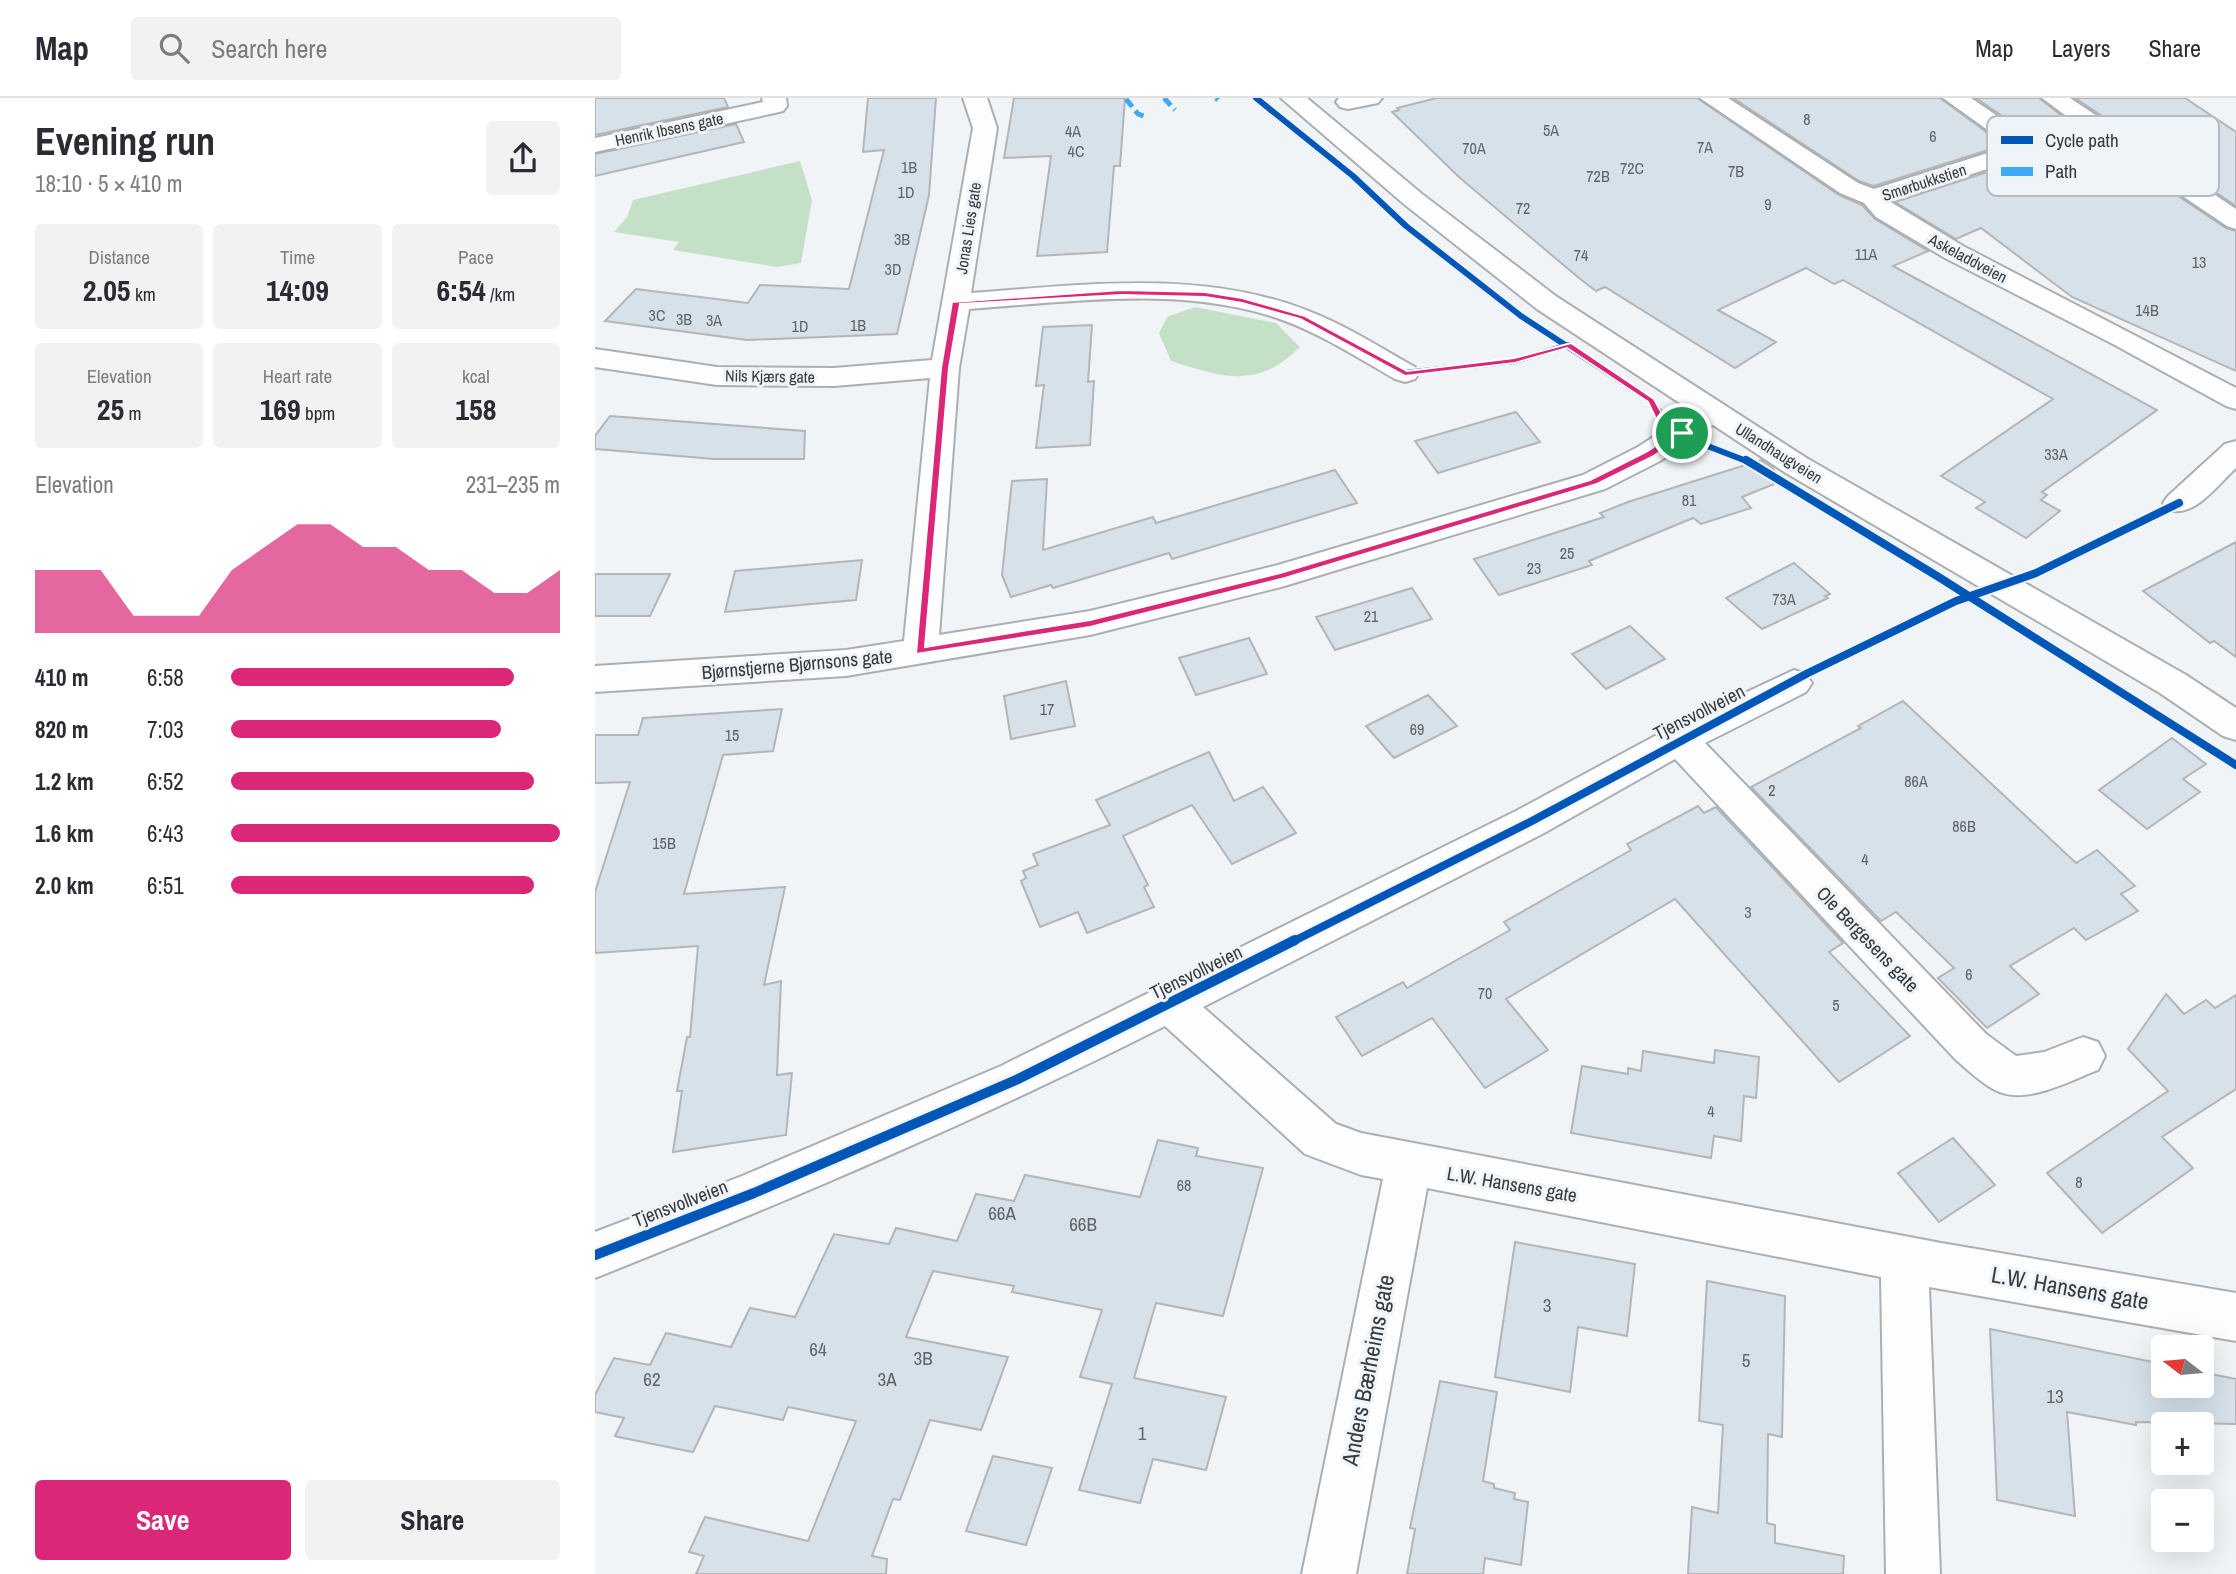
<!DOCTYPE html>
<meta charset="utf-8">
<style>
body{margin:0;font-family:"Archivo Narrow",sans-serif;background:#f2f2f3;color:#2b2b33;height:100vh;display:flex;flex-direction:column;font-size:26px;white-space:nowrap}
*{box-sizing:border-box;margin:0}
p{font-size:23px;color:#7c7c81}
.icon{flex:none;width:38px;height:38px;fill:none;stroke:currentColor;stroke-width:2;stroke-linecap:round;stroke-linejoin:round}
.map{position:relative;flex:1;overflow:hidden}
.details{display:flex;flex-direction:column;background:#fff;width:595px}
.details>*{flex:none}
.needle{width:46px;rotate:286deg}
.buttons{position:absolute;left:1556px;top:1237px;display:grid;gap:14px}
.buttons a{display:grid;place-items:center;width:63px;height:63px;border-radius:7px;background:#fff;box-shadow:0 7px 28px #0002;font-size:35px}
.pin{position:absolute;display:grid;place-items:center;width:60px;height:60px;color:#fff;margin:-30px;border:4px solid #fff;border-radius:50%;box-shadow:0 2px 7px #0007}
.round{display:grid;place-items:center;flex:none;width:74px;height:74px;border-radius:7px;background:#f2f2f3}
.overview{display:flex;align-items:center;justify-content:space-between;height:119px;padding:0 35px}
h1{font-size:38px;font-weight:800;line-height:52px}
.metrics{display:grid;grid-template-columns:repeat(3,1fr);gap:10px;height:119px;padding:7px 35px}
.metrics div{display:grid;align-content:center;border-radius:7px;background:#f2f2f3;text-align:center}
.metrics b{font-size:30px;font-weight:800}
.metrics small{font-size:19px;font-weight:400}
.metrics p{font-size:19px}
.chart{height:196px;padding:14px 35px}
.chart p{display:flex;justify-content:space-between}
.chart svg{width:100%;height:126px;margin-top:7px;fill:#db2777;opacity:.7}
.action{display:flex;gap:14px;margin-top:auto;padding:14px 35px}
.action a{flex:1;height:80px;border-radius:7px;background:#db2777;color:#fff;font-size:28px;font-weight:800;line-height:80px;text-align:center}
.action a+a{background:#f2f2f3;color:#2b2b33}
ul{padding:0 35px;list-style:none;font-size:23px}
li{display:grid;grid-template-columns:112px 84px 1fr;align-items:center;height:52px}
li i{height:18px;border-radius:9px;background:#db2777}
header{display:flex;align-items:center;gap:42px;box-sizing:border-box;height:98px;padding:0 35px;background:#fff;border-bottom:2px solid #e1e1e2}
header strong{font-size:33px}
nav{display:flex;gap:38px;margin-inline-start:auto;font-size:24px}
.search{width:490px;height:63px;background:#f2f2f3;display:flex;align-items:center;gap:18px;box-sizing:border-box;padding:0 24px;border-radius:7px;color:#7c7c81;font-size:26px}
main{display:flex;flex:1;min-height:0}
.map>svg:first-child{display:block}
</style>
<header>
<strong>Map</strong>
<div class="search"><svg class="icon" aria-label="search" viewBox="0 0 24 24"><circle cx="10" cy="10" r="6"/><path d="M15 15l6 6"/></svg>Search here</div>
<nav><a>Map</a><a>Layers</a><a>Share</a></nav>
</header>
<main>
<section class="details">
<div class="overview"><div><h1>Evening run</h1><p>18:10 · 5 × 410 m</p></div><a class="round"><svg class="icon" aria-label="share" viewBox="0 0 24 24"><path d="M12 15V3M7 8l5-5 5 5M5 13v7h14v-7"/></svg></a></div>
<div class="metrics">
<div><p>Distance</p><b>2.05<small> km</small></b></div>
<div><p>Time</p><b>14:09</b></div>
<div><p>Pace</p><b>6:54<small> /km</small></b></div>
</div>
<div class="metrics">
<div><p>Elevation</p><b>25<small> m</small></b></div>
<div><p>Heart rate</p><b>169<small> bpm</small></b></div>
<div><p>kcal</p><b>158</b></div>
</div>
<div class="chart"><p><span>Elevation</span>231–235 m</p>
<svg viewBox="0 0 160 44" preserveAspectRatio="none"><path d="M0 44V22L10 22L20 22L30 38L40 38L50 38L60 22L70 14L80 6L90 6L100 14L110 14L120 22L130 22L140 30L150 30L160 22V44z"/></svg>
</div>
<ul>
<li><b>410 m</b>6:58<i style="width:86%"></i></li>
<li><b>820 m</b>7:03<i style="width:82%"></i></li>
<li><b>1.2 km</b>6:52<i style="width:92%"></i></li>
<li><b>1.6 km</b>6:43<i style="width:100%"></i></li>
<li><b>2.0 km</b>6:51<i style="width:92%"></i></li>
</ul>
<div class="action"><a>Save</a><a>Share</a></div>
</section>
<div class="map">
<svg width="1641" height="1476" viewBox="0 0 1641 1476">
<rect width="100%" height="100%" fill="#f1f4f7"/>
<g fill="#c4e1c7">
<polygon points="205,63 217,102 206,165 182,169 78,152 84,144 19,134 32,119 38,102"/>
<path d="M600 209 681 225 705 249C662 292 627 279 576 263L564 235 572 219Z"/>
</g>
<g fill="#d6e1ea" stroke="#b3b5b7" stroke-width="2">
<polygon points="0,0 129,0 133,9 0,37"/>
<polygon points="273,0 341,0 334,97 302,236 152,242 10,223 41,191 153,205 165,187 254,191 289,52 268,54"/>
<polygon points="419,0 530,0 525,68 519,68 512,154 442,158 456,58 409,60"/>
<polygon points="842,0 1102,0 1244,97 1267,107 1280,121 1333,153 1298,168 1562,312 1447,394 1452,397 1446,402 1465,413 1431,440 1381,410 1390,404 1346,378 1458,301 1248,182 1239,186 1211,170 1123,212 1181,244 1140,270 1010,189 1001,193 984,180 865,80 797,14 804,12 802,10"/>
<polygon points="1138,0 1345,0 1409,47 1279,88 1264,83"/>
<polygon points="1381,0 1444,0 1476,25 1436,38"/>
<polygon points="1480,0 1590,0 1641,34 1641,108"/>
<polygon points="141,26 149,44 0,78 0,56"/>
<polygon points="1497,40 1631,130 1641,133 1641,273 1477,199 1386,130 1361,141 1300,104"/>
<polygon points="497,227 493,284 499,283 495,347 441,350 449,287 441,288 448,229"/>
<polygon points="921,314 945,344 843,375 820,343"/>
<polygon points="15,318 210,333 209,361 119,361 0,351 0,338"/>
<polygon points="1166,362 1178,370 1184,384 1147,399 1156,410 1106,426 1098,420 994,463 997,467 904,497 879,461 1009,419 1005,415 1033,404"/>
<polygon points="740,372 762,405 577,461 574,455 458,490 456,487 416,499 407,477 417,383 452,381 448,452 558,419 561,425"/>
<polygon points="1641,444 1641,559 1619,543 1615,545 1548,493"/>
<polygon points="267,462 261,502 130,514 140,473"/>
<polygon points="1199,465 1235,496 1230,498 1233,500 1167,531 1131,500"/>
<polygon points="0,476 75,476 55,518 0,518"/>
<polygon points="817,490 837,521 740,552 721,519"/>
<polygon points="1035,528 1070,561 1011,591 977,556"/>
<polygon points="654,540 672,576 601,597 584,560"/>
<polygon points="471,583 480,628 416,641 409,598"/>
<polygon points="833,597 862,628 799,660 771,628"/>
<polygon points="1308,603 1481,765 1502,752 1540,788 1526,796 1543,813 1491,842 1479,830 1415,868 1444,896 1392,930 1343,880 1359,870 1301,814 1286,823 1156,689 1266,630 1263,628"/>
<polygon points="187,611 178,653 128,657 89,796 190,789 169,887 186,883 182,977 197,975 191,1037 78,1054 87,993 82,993 92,939 95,939 103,848 0,855 0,794 35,684 0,685 0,637 43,637 48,620"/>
<polygon points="1577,640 1611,666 1588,681 1605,694 1552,731 1504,692"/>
<polygon points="614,654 639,703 668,689 701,735 637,766 597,707 528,738 553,787 549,789 559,809 492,835 483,814 445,829 426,783 431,780 428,773 443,767 438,756 515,727 501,702"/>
<polygon points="1103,708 1109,715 1121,709 1248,845 1234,854 1315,938 1244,984 1080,801 911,901 953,952 890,990 837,920 767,958 741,919 808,884 812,890 915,832 909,824 1036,752 1032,746"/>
<polygon points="1571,896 1589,916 1611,902 1620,910 1641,897 1641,991 1567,1039 1598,1070 1507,1135 1452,1075 1573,993 1533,951"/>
<polygon points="1120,952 1164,959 1161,1000 1149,998 1146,1043 1119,1038 1116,1060 976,1035 987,968 1033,976 1033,970 1046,973 1048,953 1119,965"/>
<polygon points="1358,1040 1400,1087 1344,1124 1303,1075"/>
<polygon points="563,1042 603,1050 601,1058 668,1070 628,1218 561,1205 539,1280 631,1299 611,1372 558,1361 545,1405 484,1392 517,1286 485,1279 507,1212 417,1194 419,1188 338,1173 311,1239 413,1259 386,1332 335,1322 305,1402 298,1401 277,1458 292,1461 291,1476 101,1476 109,1458 94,1454 110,1419 213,1443 261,1323 193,1309 188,1322 120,1308 98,1354 23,1339 20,1338 29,1320 0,1314 0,1297 19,1260 55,1267 71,1235 136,1249 155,1210 200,1219 239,1136 294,1146 301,1130 362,1143 381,1096 419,1103 430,1077 545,1099"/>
<polygon points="920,1144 1040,1166 1032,1238 983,1229 975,1294 900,1279"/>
<polygon points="1112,1183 1190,1198 1187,1339 1173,1336 1172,1425 1180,1427 1180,1445 1249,1458 1248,1476 1093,1476 1097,1409 1123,1415 1128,1327 1104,1323"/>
<polygon points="1395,1231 1568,1266 1568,1288 1606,1288 1606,1274 1641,1281 1641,1326 1541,1324 1541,1327 1472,1314 1480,1418 1402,1402"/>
<polygon points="845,1283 902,1294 888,1383 899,1386 899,1390 920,1395 919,1401 933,1404 926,1467 890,1460 888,1476 812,1476 820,1431 815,1430"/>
<polygon points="398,1358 457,1370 431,1447 371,1433"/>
</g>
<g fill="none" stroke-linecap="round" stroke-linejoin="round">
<g stroke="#acafb1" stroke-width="4">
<g id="minor">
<polygon points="167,0 191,0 192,8 188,13 180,15 0,54 0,40 168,4"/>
<path d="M368 0H392L402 30 376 195C487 187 604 171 711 212 749 226 784 249 820 269L824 275 820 281 810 284 800 281C760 258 720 232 676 218 580 188 473 204 374 211L364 270 344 537 495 513 683 467 988 377 1043 349 1107 307 1118 304 1129 307 1133 313 1129 319 1065 363 1010 391 686 489 495 537 251 578 0 594V568L251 552 309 543 335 280 239 288 122 287 0 269V251L122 269 239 270 337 262 378 30Z"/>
<polygon points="744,0 787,0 783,5 753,11 745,9 741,4"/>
<polygon points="1105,0 1133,0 1263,85 1279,91 1415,48 1348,0 1376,0 1436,41 1482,26 1447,0 1475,0 1641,111 1641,131 1632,128 1497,37 1294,103 1368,148 1641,290 1641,311 1631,308 1518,246 1350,160 1281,119 1269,105 1245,95"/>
<path d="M1641 343V370C1622 387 1600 420 1573 412L1568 405 1573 398 1630 346Z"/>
<path d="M1199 572 1211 576 1217 585 1211 594 1110 645 1391 936 1421 958 1449 954 1488 939 1503 944 1510 958 1503 972C1474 983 1430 1008 1400 992 1386 985 1373 972 1361 962L1080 661 949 735 608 909 741 1026 766 1035 1346 1145 1641 1195V1243L1334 1189 1345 1476H1291L1286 1179 832 1090 761 1476H707L788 1081 766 1077 710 1056 570 928C384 1022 193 1103 0 1180V1134L147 1078 406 968 921 713 1071 632Z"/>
</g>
</g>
<g stroke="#acafb1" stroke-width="4">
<polygon id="major" points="686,0 712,0 827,96 962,199 1213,361 1591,577 1641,610 1641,642 1628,638 1565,595 1191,375 942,211 809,106"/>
</g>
<use href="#minor" fill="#fdfdfe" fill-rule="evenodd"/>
<use href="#major" fill="#fdfdfe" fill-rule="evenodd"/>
<g stroke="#3fa9f5" stroke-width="5" stroke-dasharray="10 5" stroke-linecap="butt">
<polyline points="569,0 580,12"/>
<polyline points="621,0 623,2"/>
<polyline points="531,1 543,16 552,19"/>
</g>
<g stroke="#eff4f9" stroke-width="9">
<g id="cycleway-far2">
<polyline points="661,0 758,78 811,128 926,218 1056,303 1077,330 1102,344 1154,364"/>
<polyline points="810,275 920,263 973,247"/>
</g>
</g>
<g stroke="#eff4f9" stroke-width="12">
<g id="cycleway-far1">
<polyline points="1151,362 1342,478 1641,667"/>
<polyline points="697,844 935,724 1213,575 1361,503 1441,475 1584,405"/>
</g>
</g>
<g stroke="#eff4f9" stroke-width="15">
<polyline id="cycleway" points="0,1157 159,1095 421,982 700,842"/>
</g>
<use href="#cycleway-far2" stroke="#0057b8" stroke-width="6"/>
<use href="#cycleway-far1" stroke="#0057b8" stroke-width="8"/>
<use href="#cycleway" stroke="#0057b8" stroke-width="10"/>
</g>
<path fill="#db2777" stroke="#fff" stroke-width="2" fill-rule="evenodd" d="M526 192 610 194 647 200 710 218 812 273 919 260 976 245 1059 301 1070 321 1092 335 1057 359 1002 386 690 480 495 529 321 556 346 270 357 204ZM526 197 610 199 647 205 705 221 810 278 920 265 972 250 1053 304 1063 325 1081 335 1051 354 995 382 685 475 495 522 330 549 354 270 365 206Z"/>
<g text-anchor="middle" stroke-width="6" stroke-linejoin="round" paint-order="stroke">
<g font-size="16" fill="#606468">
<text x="1212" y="27">8</text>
<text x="956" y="38">5A</text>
<text x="478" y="39">4A</text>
<text x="1338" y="44">6</text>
<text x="1110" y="55">7A</text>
<text x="879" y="56">70A</text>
<text x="481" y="59">4C</text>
<text x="314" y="75">1B</text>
<text x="1037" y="76">72C</text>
<text x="1141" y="79">7B</text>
<text x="1003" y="84">72B</text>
<text x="311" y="100">1D</text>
<text x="1173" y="112">9</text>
<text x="928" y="116">72</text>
<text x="307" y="147">3B</text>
<text x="1271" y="162">11A</text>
<text x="986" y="163">74</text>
<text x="1604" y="170">13</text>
<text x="298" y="177">3D</text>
<text x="1552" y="218">14B</text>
<text x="62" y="223">3C</text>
<text x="89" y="227">3B</text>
<text x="119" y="228">3A</text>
<text x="263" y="233">1B</text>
<text x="205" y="234">1D</text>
<text x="1461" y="362">33A</text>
<text x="1094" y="408">81</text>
<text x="972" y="461">25</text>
<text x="939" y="476">23</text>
<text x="1189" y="507">73A</text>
<text x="776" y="524">21</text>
<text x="452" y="617">17</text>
<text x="822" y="637">69</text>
<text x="137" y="643">15</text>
<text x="1321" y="689">86A</text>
<text x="1177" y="698">2</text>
<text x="1369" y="734">86B</text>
<text x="69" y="751">15B</text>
<text x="1270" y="767">4</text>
<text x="1153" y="820">3</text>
<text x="1374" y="882">6</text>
<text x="890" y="901">70</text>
<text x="1241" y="913">5</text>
<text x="1116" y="1019">4</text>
<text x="1484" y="1090">8</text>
<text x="589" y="1093">68</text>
</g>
<g font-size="16" fill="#383a3c" stroke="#eff4f9">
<text transform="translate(74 31) rotate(-12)" y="6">Henrik Ibsens gate</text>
<text transform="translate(1329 84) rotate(-18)" y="6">Smørbukkstien</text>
<text transform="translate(373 130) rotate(-81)" y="6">Jonas Lies gate</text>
<text transform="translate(1373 160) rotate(28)" y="6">Askeladdveien</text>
<text transform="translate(175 278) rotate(1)" y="6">Nils Kjærs gate</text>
<text transform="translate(1184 355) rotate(32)" y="6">Ullandhaugveien</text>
</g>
<g font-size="19" fill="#383a3c" stroke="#eff4f9">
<text transform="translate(202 566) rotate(-5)" y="7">Bjørnstjerne Bjørnsons gate</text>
<text transform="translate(1104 614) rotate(-27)" y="7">Tjensvollveien</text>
<text transform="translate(1273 841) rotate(46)" y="7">Ole Bergesens gate</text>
<text transform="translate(601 874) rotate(-26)" y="7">Tjensvollveien</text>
<text transform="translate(917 1086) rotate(10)" y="7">L.W. Hansens gate</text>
<text transform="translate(85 1105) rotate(-21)" y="7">Tjensvollveien</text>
</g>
<g font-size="19" fill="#606468">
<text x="407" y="1122">66A</text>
<text x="488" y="1133">66B</text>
<text x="952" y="1214">3</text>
<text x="223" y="1258">64</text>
<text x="328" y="1267">3B</text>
<text x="1151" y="1269">5</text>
<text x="57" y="1288">62</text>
<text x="292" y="1288">3A</text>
<text x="1460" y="1305">13</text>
<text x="547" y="1342">1</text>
</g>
<g font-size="23" fill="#383a3c" stroke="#eff4f9">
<text transform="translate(1475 1190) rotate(10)" y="8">L.W. Hansens gate</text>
<text transform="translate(773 1272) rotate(-79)" y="8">Anders Bærheims gate</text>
</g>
</g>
<rect x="1392" y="18" width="232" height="80" rx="10" fill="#eff4f9" stroke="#b8bcc0" stroke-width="2"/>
<rect x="1406" y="38" width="32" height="8" fill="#0057b8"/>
<rect x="1406" y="69" width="32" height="9" fill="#3fa9f5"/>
<g font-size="19" fill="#383a3c">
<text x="1450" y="49">Cycle path</text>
<text x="1450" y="80">Path</text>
</g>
</svg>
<div class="buttons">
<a><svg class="needle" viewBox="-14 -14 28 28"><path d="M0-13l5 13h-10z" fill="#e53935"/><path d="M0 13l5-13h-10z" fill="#7c7c81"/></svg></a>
<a>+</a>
<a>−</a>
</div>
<div class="pin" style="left:1087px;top:335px;background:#1e9e55"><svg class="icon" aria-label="arrive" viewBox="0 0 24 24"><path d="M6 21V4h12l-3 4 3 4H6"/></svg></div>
</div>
</main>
